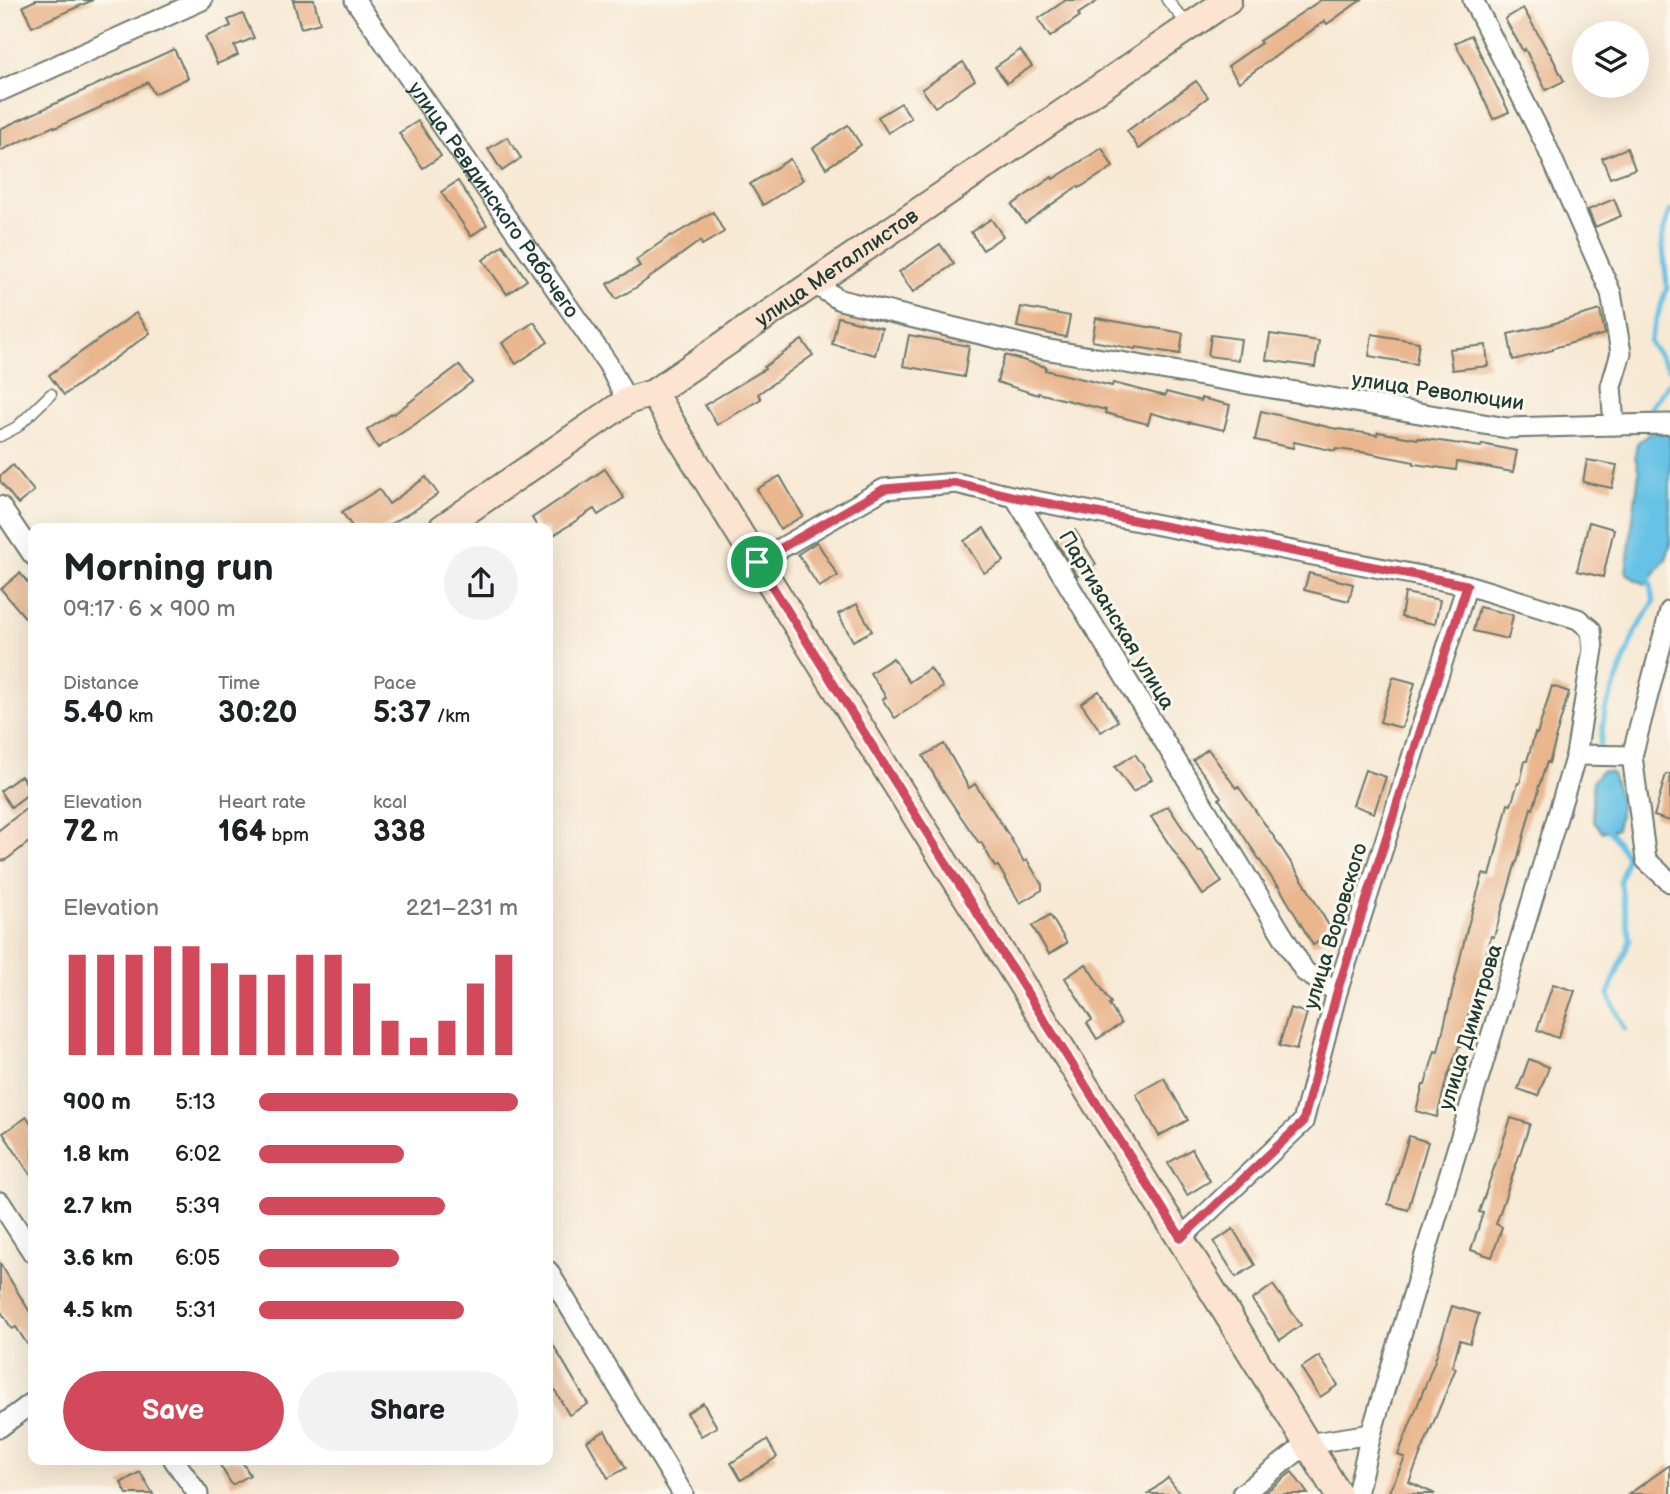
<!DOCTYPE html>
<meta charset="utf-8">
<style>
body{margin:0;font-family:"Balsamiq Sans",sans-serif;background:#f2f2f2;color:#202124;height:100vh;display:flex;flex-direction:column;font-size:26px;white-space:nowrap}
*{box-sizing:border-box;margin:0}
p{font-size:23px;color:#757577}
.icon{flex:none;width:38px;height:38px;fill:none;stroke:currentColor;stroke-width:2;stroke-linecap:round;stroke-linejoin:round}
.map{position:relative;flex:1;overflow:hidden}
.details{position:absolute;left:28px;top:523px;width:525px;height:942px;display:flex;flex-direction:column;background:#fff;border-radius:14px;box-shadow:0 7px 28px #0002}
.details>*{flex:none}
.buttons{position:absolute;left:1572px;top:21px;display:grid;gap:14px}
.buttons a{display:grid;place-items:center;width:77px;height:77px;border-radius:50%;background:#fff;box-shadow:0 7px 28px #0002;font-size:35px}
.pin{position:absolute;display:grid;place-items:center;width:60px;height:60px;color:#fff;margin:-30px;border:4px solid #fff;border-radius:50%;box-shadow:0 2px 7px #0007}
.round{display:grid;place-items:center;flex:none;width:74px;height:74px;border-radius:37px;background:#f2f2f2}
.overview{display:flex;align-items:center;justify-content:space-between;height:119px;padding:0 35px}
h1{font-size:38px;font-weight:800;line-height:52px}
.metrics{display:grid;grid-template-columns:repeat(3,1fr);gap:10px;height:119px;padding:7px 35px}
.metrics div{display:grid;align-content:center}
.metrics b{font-size:30px;font-weight:800}
.metrics small{font-size:19px;font-weight:400}
.metrics p{font-size:19px}
.chart{height:196px;padding:14px 35px}
.chart p{display:flex;justify-content:space-between}
.chart svg{width:100%;height:126px;margin-top:7px;stroke:#d1495b;stroke-width:6}
.button{display:flex;gap:14px;margin-top:auto;padding:14px 35px}
.button a{flex:1;height:80px;border-radius:42px;background:#d1495b;color:#fff;font-size:28px;font-weight:800;line-height:80px;text-align:center}
.button a+a{background:#f2f2f2;color:#202124}
ul{padding:0 35px;list-style:none;font-size:23px}
li{display:grid;grid-template-columns:112px 84px 1fr;align-items:center;height:52px}
li i{height:18px;border-radius:9px;background:#d1495b}
.map>svg:first-child{display:block}
</style>
<div class="map">
<svg width="1670" height="1494" viewBox="0 0 1670 1494">
<rect width="100%" height="100%" fill="#fbf7ec"/>
<filter id="ink" filterUnits="userSpaceOnUse"><feTurbulence type="fractalNoise" baseFrequency=".0143" numOctaves="2"/><feDisplacementMap in="SourceGraphic" scale="14" xChannelSelector="R" yChannelSelector="G"/><feConvolveMatrix kernelMatrix="1 2 1 2 8 2 1 2 1" color-interpolation-filters="sRGB"/></filter>
<filter id="wash" filterUnits="userSpaceOnUse"><feTurbulence type="fractalNoise" baseFrequency=".00686" numOctaves="4" result="noise"/><feDisplacementMap in="SourceGraphic" scale="28" xChannelSelector="R" yChannelSelector="G"/><feGaussianBlur stdDeviation="1.57" result="paint"/><feColorMatrix in="noise" values="0 0 0 0 0 0 0 0 0 0 0 0 0 0 0 0 0 1.4 0 .05"/><feComposite in="paint" operator="in"/></filter>
<g filter="url(#wash)">
<rect width="100%" height="100%" fill="#f7e9d4"/>
<g fill="#67c2e5" stroke="#43808c" stroke-width="2">
<polygon points="1650,433 1667,433 1670,434 1670,546 1666,559 1646,584 1635,580 1626,572 1639,472 1635,456 1637,443"/>
<path d="M1601 771 1611 772C1620 792 1623 807 1617 829L1602 832 1594 822 1592 801 1593 781Z"/>
</g>
<g fill="none" stroke-linecap="round" stroke-linejoin="round">
<g stroke="#67c2e5" stroke-width="5">
<polyline points="1670,211 1662,237 1667,287 1649,342 1670,370"/>
<polyline points="1651,408 1670,381"/>
<polyline points="1600,746 1605,711 1635,632 1654,602 1649,575"/>
<polyline points="1607,827 1627,856 1620,881 1630,940 1608,994 1625,1029"/>
</g>
</g>
<g id="blocks">
<g fill="#e9b68e">
<polygon points="36,0 93,0 32,27 23,6"/>
<polygon points="293,0 314,0 320,23 301,28"/>
<polygon points="1066,0 1099,0 1078,14 1080,16 1050,37 1038,19"/>
<polygon points="1321,0 1361,0 1327,24 1325,21 1239,82 1228,66 1261,43 1259,41"/>
<polygon points="1523,8 1549,53 1550,53 1564,81 1546,90 1525,49 1523,51 1505,19"/>
<polygon points="243,14 254,38 234,46 238,55 217,64 205,37 231,26 228,20"/>
<polygon points="1471,35 1509,112 1493,119 1474,78 1455,43"/>
<polygon points="174,49 188,78 154,94 148,82 101,106 101,107 55,128 54,126 0,151 0,129"/>
<polygon points="1020,50 1032,66 1007,83 995,67"/>
<polygon points="963,62 975,80 935,107 922,89"/>
<polygon points="1196,81 1208,97 1139,149 1127,131"/>
<polygon points="901,103 911,118 888,133 878,117"/>
<polygon points="418,121 441,156 423,168 399,133"/>
<polygon points="848,125 861,145 826,168 813,148"/>
<polygon points="507,137 521,158 502,171 488,149"/>
<polygon points="1102,148 1113,167 1079,188 1078,186 1025,223 1012,205 1052,177 1053,179"/>
<polygon points="1627,148 1635,169 1610,178 1602,158"/>
<polygon points="790,159 803,180 763,205 750,184"/>
<polygon points="458,181 487,225 471,236 441,192"/>
<polygon points="1614,199 1621,216 1595,227 1588,210"/>
<polygon points="713,212 724,232 702,245 700,241 637,287 616,299 607,284 640,266 636,260 671,235 672,236"/>
<polygon points="991,219 1003,236 983,250 971,232"/>
<polygon points="940,244 954,264 913,292 899,272"/>
<polygon points="503,245 527,280 507,294 483,260"/>
<polygon points="1021,307 1070,316 1066,337 1017,327"/>
<polygon points="1600,310 1605,334 1553,348 1553,350 1513,360 1508,334 1548,325"/>
<polygon points="136,313 150,333 64,395 49,375"/>
<polygon points="838,317 882,328 875,355 832,344"/>
<polygon points="1096,318 1183,333 1180,354 1136,347 1135,349 1092,341"/>
<polygon points="534,322 548,342 516,364 502,343"/>
<polygon points="1270,334 1319,341 1315,367 1266,360"/>
<polygon points="1372,334 1419,342 1416,364 1369,356"/>
<polygon points="909,335 969,346 964,377 903,366"/>
<polygon points="1211,335 1241,339 1238,360 1208,356"/>
<polygon points="802,340 813,355 758,394 761,399 717,425 705,405 765,369 764,367"/>
<polygon points="1486,345 1488,366 1452,370 1449,349"/>
<polygon points="1005,355 1046,367 1045,370 1112,386 1113,383 1165,396 1166,392 1201,401 1201,398 1230,405 1224,430 1189,422 1189,423 1151,413 1148,424 1105,413 1106,410 1038,393 1038,395 997,382"/>
<polygon points="459,365 472,382 414,425 378,448 367,430 393,413 394,414"/>
<polygon points="1261,411 1332,428 1377,435 1378,432 1418,439 1418,438 1481,447 1482,444 1517,451 1513,472 1457,462 1456,470 1414,464 1414,462 1368,453 1336,449 1335,451 1294,442 1293,448 1255,440"/>
<polygon points="1587,460 1617,465 1612,488 1583,482"/>
<polygon points="13,465 34,491 18,504 0,481 0,476"/>
<polygon points="605,469 624,498 598,515 594,509 548,539 548,528 538,528 532,518"/>
<polygon points="780,476 803,516 780,529 757,489"/>
<polygon points="426,477 438,494 415,510 383,528 353,528 342,512 379,489 389,504"/>
<polygon points="1589,522 1614,529 1603,577 1577,571"/>
<polygon points="984,528 1004,561 984,573 964,541"/>
<polygon points="1075,530 1096,564 1077,576 1056,541"/>
<polygon points="817,542 838,576 819,587 798,554"/>
<polygon points="20,573 33,589 33,627 1,589"/>
<polygon points="1309,573 1353,584 1349,601 1304,590"/>
<polygon points="1405,593 1440,600 1435,624 1401,617"/>
<polygon points="857,604 872,631 853,641 838,614"/>
<polygon points="1479,607 1513,615 1508,639 1473,631"/>
<polygon points="893,658 909,682 930,668 943,687 895,718 882,699 886,697 870,673"/>
<polygon points="1393,677 1415,683 1402,728 1380,722"/>
<polygon points="1552,686 1569,692 1555,739 1556,739 1549,763 1547,762 1538,789 1539,790 1533,809 1531,808 1517,862 1516,862 1494,937 1491,936 1472,1007 1470,1007 1461,1046 1459,1046 1446,1081 1437,1117 1416,1111 1423,1085 1425,1085 1435,1051 1438,1052 1467,929 1483,874 1490,876 1508,804 1511,805 1518,783 1520,783 1525,761 1527,761 1535,733 1537,734"/>
<polygon points="1099,691 1118,721 1101,732 1081,703"/>
<polygon points="944,744 969,788 975,784 1010,837 1024,862 1027,860 1042,885 1042,890 1020,903 998,866 995,867 981,842 979,843 942,789 923,756"/>
<polygon points="1208,749 1236,788 1238,786 1274,837 1305,884 1333,933 1313,945 1278,885 1277,886 1219,799 1221,797 1193,760"/>
<polygon points="1135,754 1152,779 1133,792 1115,767"/>
<polygon points="1365,770 1386,777 1374,813 1353,805"/>
<polygon points="1666,774 1670,774 1670,821 1654,816"/>
<polygon points="21,776 32,791 11,807 0,791"/>
<polygon points="1168,806 1198,851 1201,850 1222,882 1203,895 1151,817"/>
<polygon points="1050,915 1067,943 1049,954 1032,926"/>
<polygon points="1086,964 1111,1003 1109,1004 1121,1024 1097,1039 1087,1023 1092,1020 1065,978"/>
<polygon points="1553,984 1575,991 1558,1038 1537,1030"/>
<polygon points="1290,1008 1307,1013 1296,1050 1279,1046"/>
<polygon points="1529,1059 1549,1067 1538,1096 1518,1089"/>
<polygon points="1164,1078 1188,1120 1159,1136 1136,1094"/>
<polygon points="27,1117 33,1127 33,1179 3,1133"/>
<polygon points="1511,1118 1530,1124 1496,1224 1502,1227 1492,1257 1471,1250 1483,1213 1479,1212"/>
<polygon points="1409,1136 1428,1142 1408,1210 1388,1204"/>
<polygon points="1192,1149 1210,1181 1187,1195 1168,1163"/>
<polygon points="1233,1229 1255,1265 1236,1277 1214,1242"/>
<polygon points="0,1263 33,1317 33,1353 16,1327 12,1329 0,1310"/>
<polygon points="1273,1285 1301,1325 1280,1340 1252,1300"/>
<polygon points="1452,1306 1479,1314 1470,1343 1460,1340 1452,1367 1456,1368 1409,1482 1435,1494 1388,1494 1405,1458 1398,1455 1434,1363"/>
<polygon points="548,1336 588,1404 569,1415 548,1378"/>
<polygon points="1319,1356 1338,1385 1320,1397 1301,1368"/>
<polygon points="703,1403 717,1427 701,1436 687,1413"/>
<polygon points="605,1431 626,1468 608,1478 587,1441"/>
<polygon points="767,1440 777,1457 741,1480 731,1463"/>
<polygon points="229,1460 241,1460 250,1475 232,1485 220,1465"/>
<polygon points="1670,1465 1670,1494 1629,1494"/>
<polygon points="140,1472 153,1494 127,1494 121,1483"/>
<polygon points="1292,1472 1308,1494 1263,1494"/>
<polygon points="1168,1478 1180,1494 1148,1494"/>
</g>
</g>
</g>
<g filter="url(#ink)">
<use href="#blocks" fill-opacity="0" stroke="#6b796c" stroke-width="2"/>
<g fill="none" stroke-linecap="round" stroke-linejoin="round">
<g stroke="#6b796c" stroke-width="13">
<g id="lane">
<polyline points="1167,0 1189,26"/>
<polyline points="0,436 17,427 51,394"/>
</g>
</g>
<g stroke="#6b796c" stroke-width="23">
<g id="street">
<path id="s1" d="M355 0 608 364 627 401"/>
<polyline points="0,91 202,0"/>
<polyline points="813,283 840,300 1038,348 1507,428 1614,425 1611,386 1621,353 1611,293 1546,145 1473,0"/>
<polyline points="1614,425 1670,424"/>
<polyline points="1015,497 1467,585 1578,619 1591,630 1593,649 1576,755 1371,1434 1357,1494"/>
<polyline points="0,506 33,555"/>
<polyline points="757,562 884,489 956,483 1015,497 1305,972 1337,992"/>
<polyline points="1670,611 1632,756 1646,860 1670,882"/>
<polyline points="1576,755 1632,756"/>
<polyline points="0,1202 33,1253"/>
<polyline points="1181,1238 1303,1122 1337,992 1467,585"/>
<polyline points="548,1271 683,1494"/>
<polyline points="0,1427 33,1402"/>
<polyline points="174,1460 198,1494"/>
<polyline points="1242,1494 1307,1444 1371,1434"/>
</g>
</g>
<g stroke="#6b796c" stroke-width="30">
<g id="secondary">
<path d="M653 393C879 762 1113 1125 1338 1494"/>
<path id="s2" d="M442 528 627 401 653 393 1228 0"/>
<polyline points="0,847 33,821"/>
</g>
</g>
<use href="#lane" stroke="#fff" stroke-width="10"/>
<use href="#street" stroke="#fff" stroke-width="19"/>
<use href="#secondary" stroke="#fde4d1" stroke-width="26"/>
</g>
</g>
<g fill="none" stroke-linecap="round" stroke-linejoin="round" filter="url(#ink)">
<g stroke="#fff" stroke-width="14">
<polygon id="route" points="956,483 1015,497 1467,585 1337,992 1303,1122 1181,1238 757,562 884,489"/>
</g>
<use href="#route" stroke="#d1495b" stroke-width="9"/>
</g>
<g text-anchor="middle" stroke-width="6" stroke-linejoin="round" paint-order="stroke">
<g font-size="21" fill="#1f3d34" stroke="#fbf7ec">
<text dy="7" stroke="none"><textPath href="#s1" startOffset="243">улица Ревдинского Рабочего</textPath></text>
<text dy="7" stroke="none"><textPath href="#s2" startOffset="474">улица Металлистов</textPath></text>
<text transform="translate(1438 391) rotate(8)" y="7">улица Революции</text>
<text transform="translate(1117 620) rotate(59)" y="7">Партизанская улица</text>
<text transform="translate(1335 926) rotate(-73)" y="7">улица Воровского</text>
<text transform="translate(1470 1027) rotate(-73)" y="7">улица Димитрова</text>
</g>
</g>
</svg>
<div class="buttons">
<a><svg class="icon" aria-label="layers" viewBox="0 0 24 24"><path d="M12 4l9 5-9 5-9-5zM3 14l9 5 9-5"/></svg></a>
</div>
<div class="pin" style="left:757px;top:562px;background:#1e9e55"><svg class="icon" aria-label="arrive" viewBox="0 0 24 24"><path d="M6 21V4h12l-3 4 3 4H6"/></svg></div>
<section class="details">
<div class="overview"><div><h1>Morning run</h1><p>09:17 · 6 × 900 m</p></div><a class="round"><svg class="icon" aria-label="share" viewBox="0 0 24 24"><path d="M12 15V3M7 8l5-5 5 5M5 13v7h14v-7"/></svg></a></div>
<div class="metrics">
<div><p>Distance</p><b>5.40<small> km</small></b></div>
<div><p>Time</p><b>30:20</b></div>
<div><p>Pace</p><b>5:37<small> /km</small></b></div>
</div>
<div class="metrics">
<div><p>Elevation</p><b>72<small> m</small></b></div>
<div><p>Heart rate</p><b>164<small> bpm</small></b></div>
<div><p>kcal</p><b>338</b></div>
</div>
<div class="chart"><p><span>Elevation</span>221–231 m</p>
<svg viewBox="0 0 160 44" preserveAspectRatio="none"><path d="M5 44V9M15 44V9M25 44V9M35 44V6M45 44V6M55 44V12M65 44V16M75 44V16M85 44V9M95 44V9M105 44V19M115 44V32M125 44V38M135 44V32M145 44V19M155 44V9"/></svg>
</div>
<ul>
<li><b>900 m</b>5:13<i style="width:100%"></i></li>
<li><b>1.8 km</b>6:02<i style="width:56%"></i></li>
<li><b>2.7 km</b>5:39<i style="width:72%"></i></li>
<li><b>3.6 km</b>6:05<i style="width:54%"></i></li>
<li><b>4.5 km</b>5:31<i style="width:79%"></i></li>
</ul>
<div class="button"><a>Save</a><a>Share</a></div>
</section>
</div>
